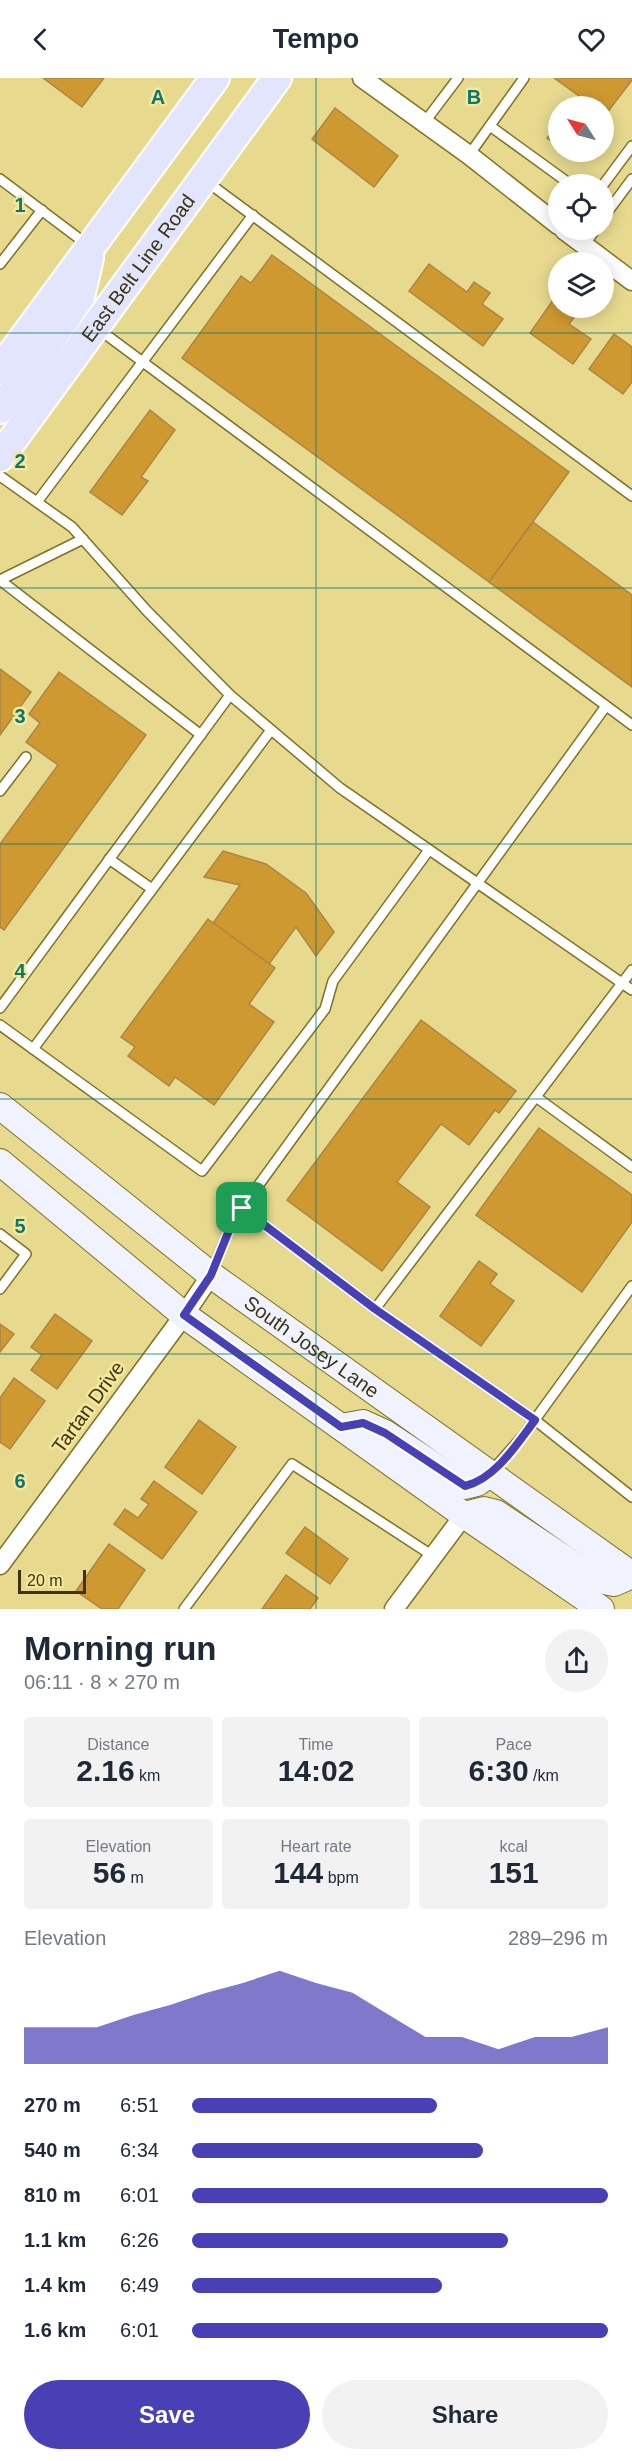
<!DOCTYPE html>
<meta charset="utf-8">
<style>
body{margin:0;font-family:Helvetica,sans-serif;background:#f2f2f3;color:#1f2937;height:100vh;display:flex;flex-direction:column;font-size:22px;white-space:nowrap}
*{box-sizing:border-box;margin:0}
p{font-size:20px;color:#747a83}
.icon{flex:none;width:33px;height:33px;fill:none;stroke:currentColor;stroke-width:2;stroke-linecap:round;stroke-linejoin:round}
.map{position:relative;height:1531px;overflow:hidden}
.details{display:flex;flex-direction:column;background:#fff;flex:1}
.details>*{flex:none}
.needle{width:39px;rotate:306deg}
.fabs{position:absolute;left:548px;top:18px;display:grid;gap:12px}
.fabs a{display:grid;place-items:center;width:66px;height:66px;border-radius:50%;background:#fff;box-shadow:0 3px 15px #0003;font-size:30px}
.scale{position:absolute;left:18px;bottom:15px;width:68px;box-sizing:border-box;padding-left:6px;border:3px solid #3b3516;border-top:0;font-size:16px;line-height:21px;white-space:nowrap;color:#3b3516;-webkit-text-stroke:4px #f4e89c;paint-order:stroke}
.pin{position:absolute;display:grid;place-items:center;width:51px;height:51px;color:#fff;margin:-26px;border-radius:12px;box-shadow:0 3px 9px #0006}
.round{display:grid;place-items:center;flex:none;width:63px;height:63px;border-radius:32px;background:#f2f2f3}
.headline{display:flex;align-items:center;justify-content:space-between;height:102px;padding:0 24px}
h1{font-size:33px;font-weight:600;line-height:45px}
.figures{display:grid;grid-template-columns:repeat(3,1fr);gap:9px;height:102px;padding:6px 24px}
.figures div{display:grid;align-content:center;border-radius:6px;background:#f2f2f3;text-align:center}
.figures b{font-size:30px;font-weight:600}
.figures small{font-size:16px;font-weight:400}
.figures p{font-size:16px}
.chart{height:168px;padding:12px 24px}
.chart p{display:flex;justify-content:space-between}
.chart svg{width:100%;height:108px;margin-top:6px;fill:#4940b6;opacity:.7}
.button{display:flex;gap:12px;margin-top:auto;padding:12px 24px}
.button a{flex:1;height:69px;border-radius:36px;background:#4940b6;color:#fff;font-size:24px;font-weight:600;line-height:69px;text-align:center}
.button a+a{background:#f2f2f3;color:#1f2937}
ul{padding:0 24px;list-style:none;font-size:20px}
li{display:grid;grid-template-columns:96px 72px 1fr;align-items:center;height:45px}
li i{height:15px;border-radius:8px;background:#4940b6}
header{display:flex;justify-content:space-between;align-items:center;height:78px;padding:0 24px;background:#fff;font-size:27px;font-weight:600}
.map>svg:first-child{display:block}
</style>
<header><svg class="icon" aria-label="back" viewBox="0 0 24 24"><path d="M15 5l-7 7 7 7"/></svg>Tempo<svg class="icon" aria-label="heart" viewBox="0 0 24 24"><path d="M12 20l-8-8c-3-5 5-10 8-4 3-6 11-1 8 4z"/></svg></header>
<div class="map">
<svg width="632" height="1531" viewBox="0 0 632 1531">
<rect width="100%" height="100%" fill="#e7da8f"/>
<g fill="#cf9931" stroke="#ac8643" stroke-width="1.5">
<polygon points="43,0 104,0 82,29"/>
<polygon points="554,0 632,0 632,2 603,40 603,28 571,28 579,18"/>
<polygon points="335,30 398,78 374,109 312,61"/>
<polygon points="558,46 558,68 547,60"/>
<polygon points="272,177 569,394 489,504 182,280 241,198 251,205"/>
<polygon points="429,186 467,214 474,204 490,215 482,226 503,241 483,268 409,213"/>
<polygon points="558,215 558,230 581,230 569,246 591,261 573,286 530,255"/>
<polygon points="614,256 632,269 632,304 623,316 589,291"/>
<polygon points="150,332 175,352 141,399 148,403 122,437 90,414"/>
<polygon points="533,444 632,517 632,609 489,504"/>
<polygon points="0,591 31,614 0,657"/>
<polygon points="59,594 146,657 4,852 0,849 0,766 58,687 26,664 40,645 29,636"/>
<polygon points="223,773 266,786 306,815 334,854 316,878 296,849 269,886 213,845 240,807 204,799"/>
<polygon points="208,841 275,890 249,926 274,944 214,1027 175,999 169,1008 128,978 135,969 121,959"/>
<polygon points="421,942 516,1013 499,1035 495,1032 469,1067 441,1046 397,1104 430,1129 382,1193 287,1122"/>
<polygon points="539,1050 632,1117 632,1144 582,1214 476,1137"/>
<polygon points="479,1183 497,1196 490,1206 514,1223 481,1268 440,1238"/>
<polygon points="55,1236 92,1263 57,1311 31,1292 42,1277 31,1269"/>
<polygon points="0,1246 14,1256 0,1274"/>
<polygon points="14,1300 45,1323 10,1371 0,1364 0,1320"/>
<polygon points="199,1342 236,1369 202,1416 165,1389"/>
<polygon points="154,1403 197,1434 162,1481 114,1446 125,1431 138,1440 149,1426 141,1421"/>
<polygon points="305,1449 348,1481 330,1506 286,1475"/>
<polygon points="109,1466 145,1492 118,1531 102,1531 76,1513"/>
<polygon points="286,1497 318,1520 310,1531 262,1531"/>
</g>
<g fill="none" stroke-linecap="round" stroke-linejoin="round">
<g stroke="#7e7225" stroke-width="12">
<g id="service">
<polyline points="424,45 458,0"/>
<polyline points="490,48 570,106"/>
<polyline points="469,77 524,0"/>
<polyline points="0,101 89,168"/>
<polyline points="206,103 632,418"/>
<polyline points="603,107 632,68"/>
<polyline points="603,140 632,101"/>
<polyline points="584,167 595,152"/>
<polyline points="0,186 42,132"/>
<polyline points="97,250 632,647"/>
<polyline points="0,398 72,449 147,533 230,617 340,710 632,912"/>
<polyline points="37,424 253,137"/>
<polyline points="0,502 201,657"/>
<polyline points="0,502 83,461"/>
<polyline points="0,713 26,679"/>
<polyline points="109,781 152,811"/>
<polyline points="0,930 230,617"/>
<polyline points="0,947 202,1093 325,931 333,903 429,772"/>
<polyline points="33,971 271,652"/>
<polyline points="536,1019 632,1089"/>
<polyline points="242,1130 375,1231 632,892"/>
<polyline points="0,1156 26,1176 0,1211"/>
<polyline points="212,1194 232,1145 242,1130 606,628"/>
<polyline points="375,1231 535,1342 632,1419"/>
<polyline points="490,1395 523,1358 632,1208"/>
<polyline points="184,1531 292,1386 433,1478"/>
</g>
</g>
<g stroke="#7e7225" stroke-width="21">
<g id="minor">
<polyline points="362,0 469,77 558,147"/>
<polyline points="564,152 632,203"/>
<polyline points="0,1487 184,1237 211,1197"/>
<polyline points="394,1531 464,1437"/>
</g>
</g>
<g stroke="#7e7225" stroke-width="28">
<g id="secondary">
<path id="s1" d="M0 1028 211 1197 632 1497"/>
<polyline points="0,1084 184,1237 464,1437 601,1531"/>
<polyline points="341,1349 363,1345 385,1355 465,1408 477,1405 488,1397"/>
<polyline points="464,1437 484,1432 496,1435 595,1501 614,1505 632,1497"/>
</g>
</g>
<g stroke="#fff" stroke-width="32">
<g id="primary">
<polyline points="0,292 215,0"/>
<polyline points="0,331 29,294 80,219 89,180"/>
<path id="s2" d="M0 379 277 0"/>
</g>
</g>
<use href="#service" stroke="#fff" stroke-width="9"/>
<use href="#minor" stroke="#fff" stroke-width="18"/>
<use href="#secondary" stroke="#f0f2fe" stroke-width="26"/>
<use href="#primary" stroke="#e2e5fc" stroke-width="28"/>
</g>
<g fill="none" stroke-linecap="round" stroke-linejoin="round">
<g stroke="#fff" stroke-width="12">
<path id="route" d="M242 1130 375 1231 535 1342C517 1366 495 1401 465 1408L385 1355 363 1345 341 1349 184 1237 211 1197 232 1145Z"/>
</g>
<use href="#route" stroke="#4940b6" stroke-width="8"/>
</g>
<path fill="none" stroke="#0f766e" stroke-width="1.5" stroke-opacity="0.55" d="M316 0V1531M0 255H632M0 510H632M0 766H632M0 1021H632M0 1276H632"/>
<g text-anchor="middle" stroke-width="5" stroke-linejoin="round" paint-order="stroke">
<g font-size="20" fill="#3b3516" stroke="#f4e89c">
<text dy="7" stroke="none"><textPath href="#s2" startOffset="234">East Belt Line Road</textPath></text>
<text dy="7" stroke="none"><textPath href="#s1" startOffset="394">South Josey Lane</textPath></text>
<text transform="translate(88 1329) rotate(-54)" y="7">Tartan Drive</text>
</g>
</g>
<g font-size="20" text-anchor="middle" font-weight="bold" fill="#0f766e" stroke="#f4e89c" stroke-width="5" stroke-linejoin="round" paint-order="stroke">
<text x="158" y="26">A</text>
<text x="474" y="26">B</text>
<text x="20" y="134">1</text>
<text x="20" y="390">2</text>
<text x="20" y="645">3</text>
<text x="20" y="900">4</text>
<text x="20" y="1155">5</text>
<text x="20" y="1410">6</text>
</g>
</svg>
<div class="fabs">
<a><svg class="needle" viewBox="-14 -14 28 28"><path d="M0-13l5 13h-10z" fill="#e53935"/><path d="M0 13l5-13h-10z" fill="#747a83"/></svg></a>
<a><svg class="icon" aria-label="locate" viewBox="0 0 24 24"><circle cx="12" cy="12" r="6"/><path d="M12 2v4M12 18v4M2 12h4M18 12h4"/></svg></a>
<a><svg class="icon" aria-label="layers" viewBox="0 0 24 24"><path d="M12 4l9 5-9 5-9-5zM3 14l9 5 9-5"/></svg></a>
</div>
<div class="scale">20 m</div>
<div class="pin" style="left:242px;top:1130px;background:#1e9e55"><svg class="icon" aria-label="arrive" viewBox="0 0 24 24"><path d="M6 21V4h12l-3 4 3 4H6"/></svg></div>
</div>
<section class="details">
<div class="headline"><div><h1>Morning run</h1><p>06:11 · 8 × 270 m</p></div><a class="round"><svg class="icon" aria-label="share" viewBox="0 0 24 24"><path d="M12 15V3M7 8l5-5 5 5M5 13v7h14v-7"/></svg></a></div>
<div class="figures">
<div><p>Distance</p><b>2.16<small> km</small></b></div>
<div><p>Time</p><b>14:02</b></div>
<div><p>Pace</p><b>6:30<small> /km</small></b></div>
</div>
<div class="figures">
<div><p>Elevation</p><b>56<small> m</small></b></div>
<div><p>Heart rate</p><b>144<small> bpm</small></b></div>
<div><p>kcal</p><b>151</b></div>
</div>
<div class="chart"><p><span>Elevation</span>289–296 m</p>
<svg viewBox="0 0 160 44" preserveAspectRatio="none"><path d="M0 44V29L10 29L20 29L30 24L40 20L50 15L60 11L70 6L80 11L90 15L100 24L110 33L120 33L130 38L140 33L150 33L160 29V44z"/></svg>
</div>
<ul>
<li><b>270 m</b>6:51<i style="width:59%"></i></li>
<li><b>540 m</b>6:34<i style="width:70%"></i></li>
<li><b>810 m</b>6:01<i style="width:100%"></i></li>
<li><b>1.1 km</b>6:26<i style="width:76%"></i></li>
<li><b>1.4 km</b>6:49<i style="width:60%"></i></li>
<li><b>1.6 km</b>6:01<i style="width:100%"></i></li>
</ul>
<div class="button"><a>Save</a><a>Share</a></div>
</section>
